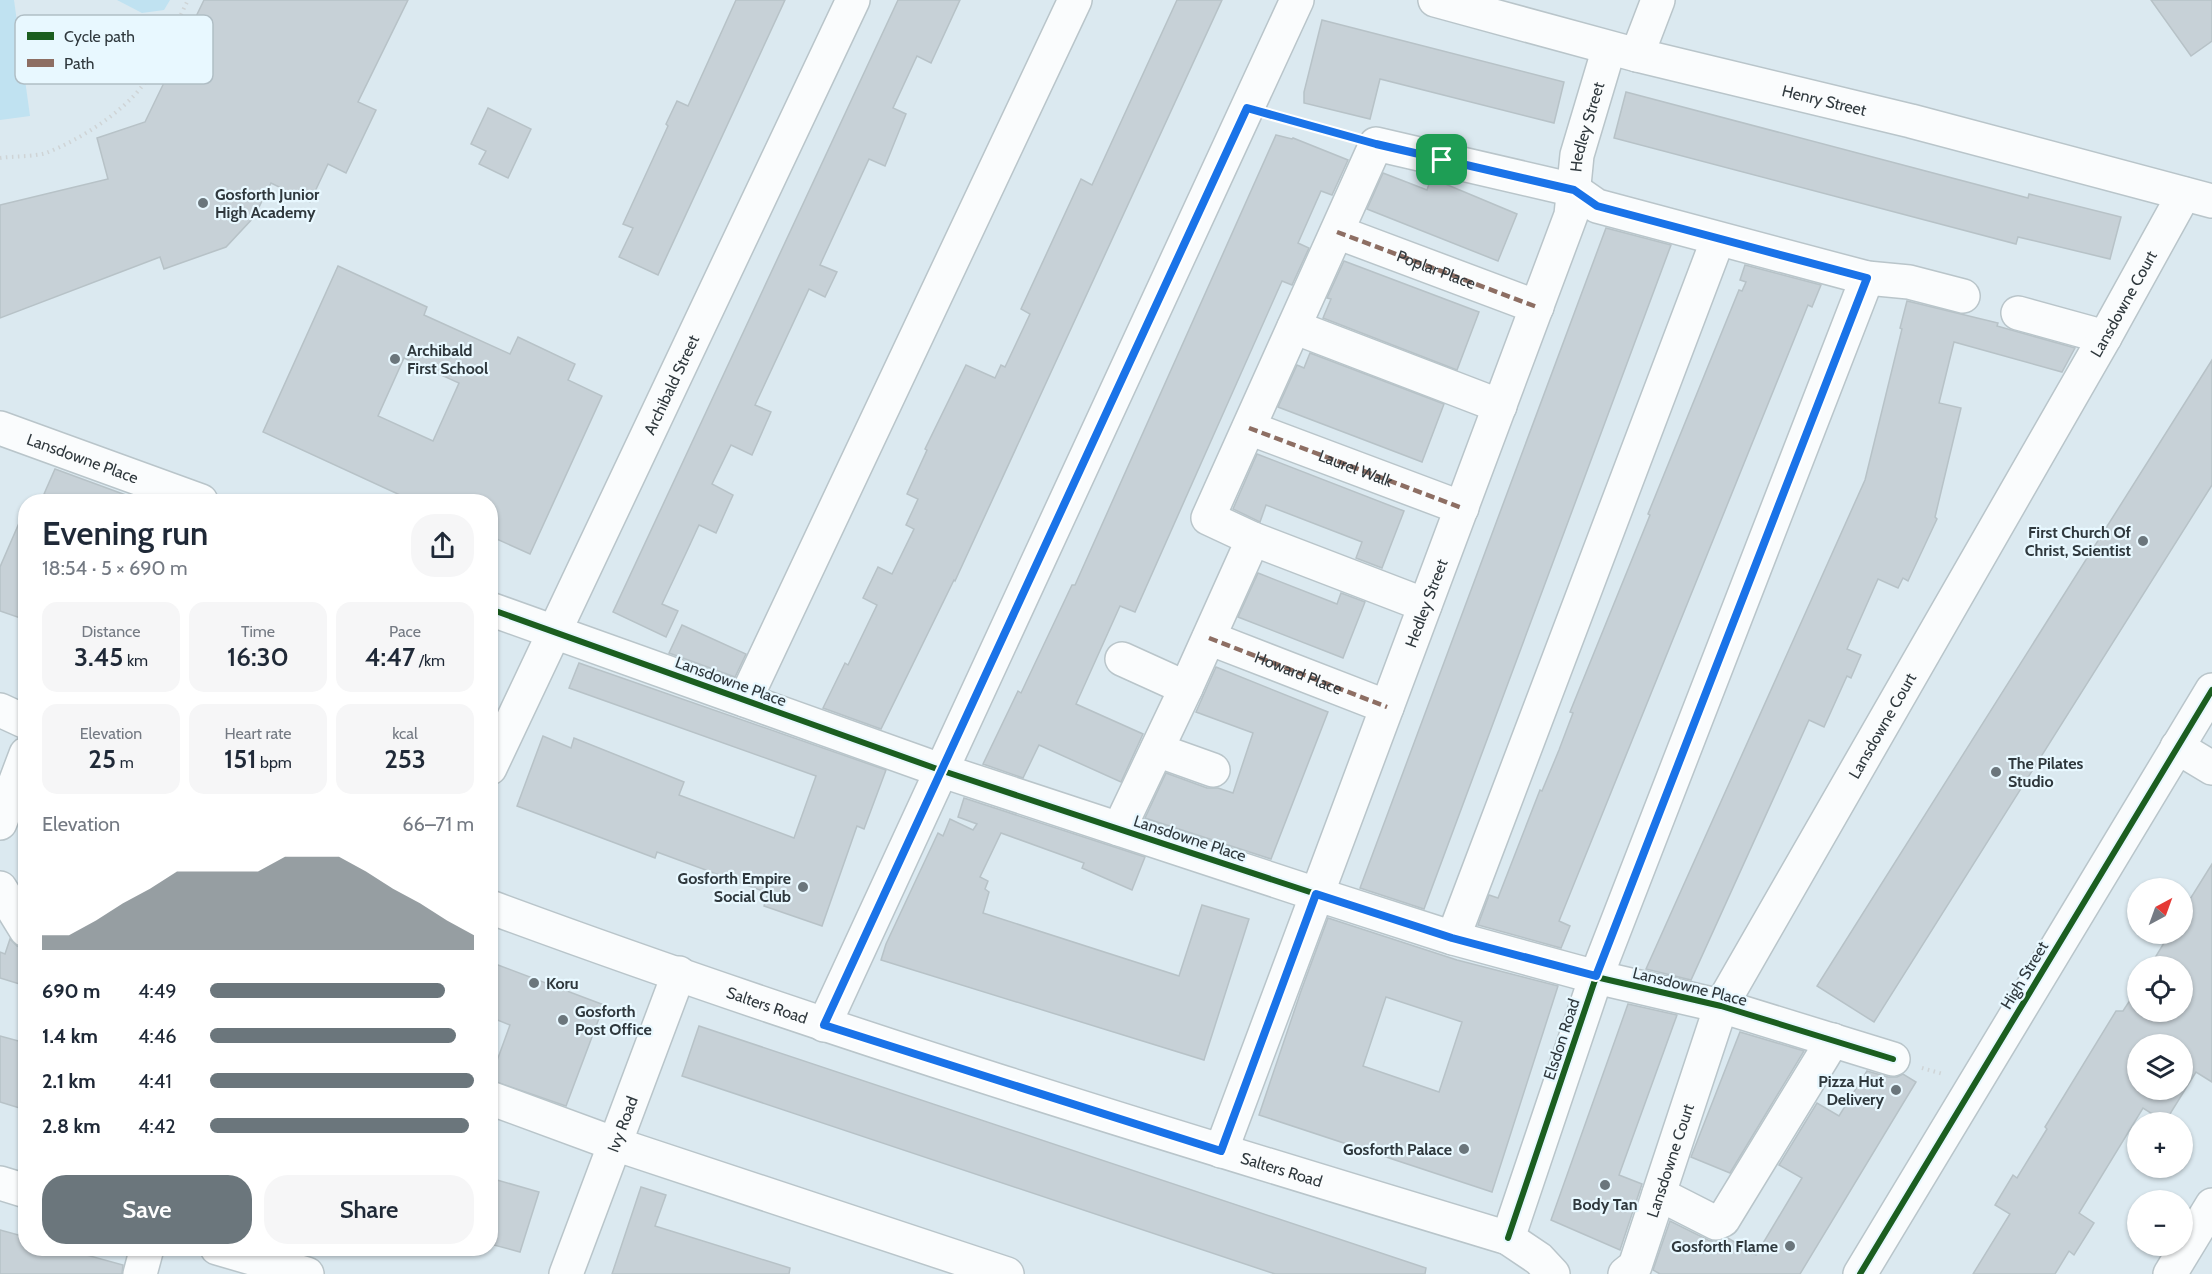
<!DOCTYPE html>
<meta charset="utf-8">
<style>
body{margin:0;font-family:Cabin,sans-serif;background:#f6f6f7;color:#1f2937;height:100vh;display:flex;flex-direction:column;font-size:22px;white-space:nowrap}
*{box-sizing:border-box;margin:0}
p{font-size:20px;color:#747a83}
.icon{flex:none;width:33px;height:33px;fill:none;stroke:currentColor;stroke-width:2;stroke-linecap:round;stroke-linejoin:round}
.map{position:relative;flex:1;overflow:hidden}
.panel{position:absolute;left:18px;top:494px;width:480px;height:762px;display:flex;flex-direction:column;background:#fff;border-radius:24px;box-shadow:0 2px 4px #0004}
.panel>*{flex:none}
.needle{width:39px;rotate:41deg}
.controls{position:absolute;left:2127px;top:878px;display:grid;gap:12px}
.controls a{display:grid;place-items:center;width:66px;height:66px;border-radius:50%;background:#fff;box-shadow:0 2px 4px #0004;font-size:30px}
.pin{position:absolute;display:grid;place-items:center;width:51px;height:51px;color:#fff;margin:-26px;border-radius:12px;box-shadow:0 3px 9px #0006}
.round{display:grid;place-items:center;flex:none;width:63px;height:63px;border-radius:24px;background:#f6f6f7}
.overview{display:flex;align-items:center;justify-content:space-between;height:102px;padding:0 24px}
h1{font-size:33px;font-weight:600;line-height:45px}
.figures{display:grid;grid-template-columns:repeat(3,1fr);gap:9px;height:102px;padding:6px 24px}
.figures div{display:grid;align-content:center;border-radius:15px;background:#f6f6f7;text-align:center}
.figures b{font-size:26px;font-weight:600}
.figures small{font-size:16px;font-weight:400}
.figures p{font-size:16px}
.chart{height:168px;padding:12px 24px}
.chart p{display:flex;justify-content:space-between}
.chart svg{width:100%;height:108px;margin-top:6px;fill:#6b767c;opacity:.7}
.button{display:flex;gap:12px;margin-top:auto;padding:12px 24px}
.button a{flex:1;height:69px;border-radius:24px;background:#6b767c;color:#fff;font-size:24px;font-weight:600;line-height:69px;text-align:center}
.button a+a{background:#f6f6f7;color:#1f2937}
ul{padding:0 24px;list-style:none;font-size:20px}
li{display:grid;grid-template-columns:96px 72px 1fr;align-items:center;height:45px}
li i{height:15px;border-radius:8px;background:#6b767c}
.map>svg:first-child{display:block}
</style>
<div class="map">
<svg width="2212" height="1274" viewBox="0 0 2212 1274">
<rect width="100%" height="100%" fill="#dbe9f0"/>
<g fill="#c0e2f1">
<polygon points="0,0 14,0 30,116 0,120"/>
<polygon points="117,0 170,0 164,10 142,13"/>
</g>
<g fill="#c7d1d7" stroke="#b7c2c7" stroke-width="1.5" fill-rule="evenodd">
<polygon points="204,0 408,0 358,102 376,110 346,173 328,164 310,202 271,183 254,217 226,247 164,269 160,257 0,318 0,205 108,179 97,138 145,122"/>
<polygon points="736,0 785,0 658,275 619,257 633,228 623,224 668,126 666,124 677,101 688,106"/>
<polygon points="898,0 960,0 931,63 917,56 893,108 906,114 885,166 869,159 820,265 837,272 825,297 809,289 755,405 771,412 752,455 731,445 712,484 733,495 716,533 699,525 687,551 662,604 678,611 666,637 613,612"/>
<polygon points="1177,0 1222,0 955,581 954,580 881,729 823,708 845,663 848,665 877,605 863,598 878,567 892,574 914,529 906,525 918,499 907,494 927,450 925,449 966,365 995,378 1001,365 1005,367 1030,314 1021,309 1081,179 1092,185"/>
<polygon points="2151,0 2212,0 2212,41 2191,56"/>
<polygon points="1322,20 1564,82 1554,123 1380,79 1370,119 1304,103 1304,92"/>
<polygon points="1626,92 2028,198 2029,194 2121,217 2110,259 2018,237 2016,244 1614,138"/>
<polygon points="488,108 531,129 508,178 479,164 486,151 471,144"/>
<polygon points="1276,135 1292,139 1293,138 1348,160 1332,195 1321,191 1298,243 1309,248 1292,285 1282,281 1135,612 1120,606 1076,704 1143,734 1121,782 1039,745 1023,778 983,764 1018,691 1021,693 1072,585 1075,585"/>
<polygon points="1383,173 1427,190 1431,178 1517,214 1498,261 1367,209"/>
<polygon points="1606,228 1671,245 1424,909 1360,888"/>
<polygon points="1344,261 1479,312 1457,370 1323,318 1331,299 1327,298"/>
<polygon points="1745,265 1821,285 1812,307 1808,305 1559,921 1570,926 1561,948 1478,925 1489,895 1498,898 1540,790 1542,791 1559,750 1573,713 1570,712 1650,515 1648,514 1739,290 1742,291 1746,282 1740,280"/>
<path d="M338 266 427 307 424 315 510 354 518 337 575 364 568 380 602 396 530 554 490 536V501H413L263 432ZM404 358 459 383 433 441 378 416Z"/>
<polygon points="1907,301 1998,323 1997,326 2075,348 2062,372 1954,342 1939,403 1961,408 1935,517 1937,519 1908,581 1903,578 1898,588 1878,579 1847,649 1861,655 1851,678 1847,676 1824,727 1809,720 1691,980 1646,969 1865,480 1902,329 1900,328"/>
<polygon points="1310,353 1444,404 1422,462 1278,407 1297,365 1304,368"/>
<polygon points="2212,360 2212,485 1874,1022 1817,986"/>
<polygon points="1257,454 1404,511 1382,568 1356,558 1362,542 1266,505 1260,522 1233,509"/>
<polygon points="55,469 134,498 133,501 64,501 44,494"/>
<polygon points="26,507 26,620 0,611 0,567"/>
<polygon points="1258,573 1337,604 1341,593 1365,602 1343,658 1238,617"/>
<polygon points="682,625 746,654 735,677 669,653"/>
<polygon points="579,663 886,770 864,829 857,826 822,926 764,906 768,893 657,852 655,858 517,806 543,736 571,748 574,738 684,782 679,795 794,838 816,776 569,688"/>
<polygon points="1216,667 1328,712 1271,859 1145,818 1166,773 1207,788 1218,788 1233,793 1253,733 1196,712"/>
<polygon points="964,798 1145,857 1132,890 1082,868 1084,863 1001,833 980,877 988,881 985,889 989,892 983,913 1179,976 1202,905 1249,919 1204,1060 881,960 886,944 938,833 943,836 950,819 973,830 977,824 958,817"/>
<path d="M2212 864V1082L2196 1072 2165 1122 2143 1108 2079 1213 2094 1223 2074 1255 2069 1251 2055 1274H1973L2010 1214 1995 1205 2013 1175 2017 1178 2047 1129 2045 1127 2116 1011H2123L2138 988V1011H2182V966H2150L2170 933H2182V912ZM2138 1044H2182V1089H2138Z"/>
<path d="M1328 918 1457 960 1558 986 1492 1192 1259 1115 1301 991ZM1386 997 1462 1022 1439 1092 1363 1066Z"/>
<polygon points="10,939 17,946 26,949 26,986 0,978 0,952 5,954"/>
<polygon points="490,962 604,1005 566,1106 490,1080 510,1025 490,1017"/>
<polygon points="1628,1004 1677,1015 1619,1175 1642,1184 1620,1250 1551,1220"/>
<polygon points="699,1026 1426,1268 1425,1274 1275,1274 682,1076"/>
<polygon points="1740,1032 1804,1051 1730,1173 1691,1157"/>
<polygon points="0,1036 26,1043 26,1110 0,1102"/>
<polygon points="1867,1071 1888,1077 1897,1077 1903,1074 1916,1082 1800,1274 1660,1274 1653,1270 1670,1221 1708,1240 1716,1242 1728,1238 1756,1255 1802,1178 1779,1165 1817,1103 1839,1116"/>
<polygon points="490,1178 539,1192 520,1252 490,1244"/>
<polygon points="641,1187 666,1195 655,1226 790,1268 789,1274 612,1274"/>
<polygon points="0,1230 26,1237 26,1248 61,1248 123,1265 122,1274 0,1274"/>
</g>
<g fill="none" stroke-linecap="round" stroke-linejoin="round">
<g stroke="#b9c5ca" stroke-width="36">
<g id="minor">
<path id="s1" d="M1435 0 1637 55 1911 121 2212 201"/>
<polyline points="1637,55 1658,0"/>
<polyline points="1337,232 1537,307"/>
<polyline points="2018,313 2105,337"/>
<polyline points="1294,327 1500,406"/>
<path id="s2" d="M0 428 201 501"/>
<polyline points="1249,428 1462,508"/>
<polyline points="1253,539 1425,605"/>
<polyline points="490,609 940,770 1316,894 1453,938 1596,977 1721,1006 1893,1059"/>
<path id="s3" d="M1209 638 1387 707"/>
<polyline points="1122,659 1186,688"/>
<polyline points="745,700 1075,0"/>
<polyline points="2177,747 2212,768"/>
<polyline points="1157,750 1213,770"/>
<path id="s4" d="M490 768 853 0"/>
<polyline points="0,823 26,754"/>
<polyline points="1119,829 1186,688 1253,539 1208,518 1376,144 1574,190 1597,206 1867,278 1909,282 1963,296"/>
<polyline points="0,888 26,930"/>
<polyline points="1453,938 1718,239"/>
<polyline points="824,1025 1297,0"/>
<polyline points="490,1098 615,1144 1007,1274"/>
<path id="s5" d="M1221 1151 1571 215 1577 155 1609 48"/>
<polyline points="0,1183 26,1191"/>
<polyline points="1659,1194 1716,1223 1723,1220 1833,1040"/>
<polyline points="1508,1238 1596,977 1867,278"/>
<polyline points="217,1248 307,1274"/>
<polyline points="140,1274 147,1248"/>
<path id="s6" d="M566 1274 679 973"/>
<path id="s7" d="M1625 1274 1635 1266 1721 1006 2105 337 2184 194"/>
<polyline points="2170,1274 2212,1205"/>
</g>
</g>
<g stroke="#b9c5ca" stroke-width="36">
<g id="major">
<polyline points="0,710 26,722"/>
<path id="s8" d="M490 907C825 1031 1167 1135 1508 1238L1539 1259 1553 1274"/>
<polyline points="1860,1274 2212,690"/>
</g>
</g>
<g stroke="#cfd4d6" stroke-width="4" stroke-dasharray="1.5 4.5" stroke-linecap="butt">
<polyline points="1279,117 1344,135"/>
<path d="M0 158C14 156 32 157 46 153 79 140 121 114 143 85 162 61 174 28 188 0"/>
<polyline points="1922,1068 1943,1074"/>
</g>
<use href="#minor" stroke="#fafcfd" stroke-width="33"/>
<use href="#major" stroke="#fafcfd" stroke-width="33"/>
<g stroke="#8d6e63" stroke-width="4.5" stroke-dasharray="9 4.5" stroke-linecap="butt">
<path id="s9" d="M1337 232 1537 307"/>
<path id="s10" d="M1249 428 1462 508"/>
<polyline points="1209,638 1387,707"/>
</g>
<g stroke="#e8f8ff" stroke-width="10">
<g id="cycleway">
<polyline points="490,609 940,770 1316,894 1453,938 1596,977 1721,1006 1893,1059"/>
<polyline points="1508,1238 1596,977 1867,278 1597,206 1574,190"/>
<polyline points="1860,1274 2212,690"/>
</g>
</g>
<use href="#cycleway" stroke="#1b5e20" stroke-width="6"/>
</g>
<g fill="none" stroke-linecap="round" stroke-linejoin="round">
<g stroke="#fff" stroke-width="12">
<polygon id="route" points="1247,108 1376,144 1574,190 1597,206 1867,278 1596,976 1452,938 1316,894 1221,1151 824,1025"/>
</g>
<use href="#route" stroke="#1a73e8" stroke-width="8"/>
</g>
<g fill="#6b767c" stroke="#e8f8ff" stroke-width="2">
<circle cx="203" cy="203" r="6"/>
<circle cx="395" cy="359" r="6"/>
<circle cx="2143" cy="541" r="6"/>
<circle cx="1996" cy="772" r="6"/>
<circle cx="803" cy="887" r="6"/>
<circle cx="534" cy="983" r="6"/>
<circle cx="563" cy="1020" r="6"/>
<circle cx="1896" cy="1090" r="6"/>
<circle cx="1464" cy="1149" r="6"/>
<circle cx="1605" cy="1185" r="6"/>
<circle cx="1790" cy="1246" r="6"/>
</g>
<g text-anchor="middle" stroke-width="4.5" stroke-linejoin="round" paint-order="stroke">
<g font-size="16" fill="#2f383d" stroke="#e8f8ff">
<text dy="6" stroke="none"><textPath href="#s1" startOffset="402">Henry Street</textPath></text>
<text dy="6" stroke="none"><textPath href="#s5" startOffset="1089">Hedley Street</textPath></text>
<text dy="6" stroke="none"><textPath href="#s9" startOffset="106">Poplar Place</textPath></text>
<text dy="6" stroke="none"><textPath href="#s7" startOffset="1096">Lansdowne Court</textPath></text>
<text dy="6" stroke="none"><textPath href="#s4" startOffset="424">Archibald Street</textPath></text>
<text dy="6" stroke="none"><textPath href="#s2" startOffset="88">Lansdowne Place</textPath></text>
<text dy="6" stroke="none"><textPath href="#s10" startOffset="114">Laurel Walk</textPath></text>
<text dy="6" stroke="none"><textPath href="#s5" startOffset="585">Hedley Street</textPath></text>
<text dy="6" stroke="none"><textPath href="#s3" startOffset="96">Howard Place</textPath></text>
<text transform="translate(731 681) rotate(20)" y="6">Lansdowne Place</text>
<text dy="6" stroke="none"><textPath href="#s7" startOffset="610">Lansdowne Court</textPath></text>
<text transform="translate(1190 838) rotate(18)" y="6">Lansdowne Place</text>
<text transform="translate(2024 975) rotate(-59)" y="6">High Street</text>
<text transform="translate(1690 986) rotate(14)" y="6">Lansdowne Place</text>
<text dy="6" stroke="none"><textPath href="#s8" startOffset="294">Salters Road</textPath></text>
<text transform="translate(1561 1039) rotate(-72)" y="6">Elsdon Road</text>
<text dy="6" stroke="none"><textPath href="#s6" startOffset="160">Ivy Road</textPath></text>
<text dy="6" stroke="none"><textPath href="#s7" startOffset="124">Lansdowne Court</textPath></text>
<text dy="6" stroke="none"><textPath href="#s8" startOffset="834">Salters Road</textPath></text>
</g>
<g font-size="16" font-weight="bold" fill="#2f383d" stroke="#e8f8ff" text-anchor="start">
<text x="215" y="200">Gosforth Junior<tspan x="215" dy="18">High Academy</tspan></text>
<text x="407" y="356">Archibald<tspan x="407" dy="18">First School</tspan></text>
<text x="2131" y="538" text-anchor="end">First Church Of<tspan x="2131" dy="18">Christ, Scientist</tspan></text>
<text x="2008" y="769">The Pilates<tspan x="2008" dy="18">Studio</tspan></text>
<text x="791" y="884" text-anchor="end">Gosforth Empire<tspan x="791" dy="18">Social Club</tspan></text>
<text x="546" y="989">Koru</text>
<text x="575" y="1017">Gosforth<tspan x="575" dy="18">Post Office</tspan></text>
<text x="1884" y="1087" text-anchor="end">Pizza Hut<tspan x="1884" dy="18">Delivery</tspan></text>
<text x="1452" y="1155" text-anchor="end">Gosforth Palace</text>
<text x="1605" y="1210" text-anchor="middle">Body Tan</text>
<text x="1778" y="1252" text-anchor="end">Gosforth Flame</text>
</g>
</g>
<rect x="15" y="15" width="198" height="69" rx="9" fill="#e8f8ff" stroke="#b0bec5" stroke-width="1.5"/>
<rect x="27" y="32" width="27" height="8" fill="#1b5e20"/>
<rect x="27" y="59" width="27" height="8" fill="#8d6e63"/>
<g font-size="16" fill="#2f383d">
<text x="64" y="42">Cycle path</text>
<text x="64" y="69">Path</text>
</g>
</svg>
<div class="controls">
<a><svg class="needle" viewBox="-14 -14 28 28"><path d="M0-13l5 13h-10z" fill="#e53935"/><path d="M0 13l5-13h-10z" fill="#747a83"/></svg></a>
<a><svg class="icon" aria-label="locate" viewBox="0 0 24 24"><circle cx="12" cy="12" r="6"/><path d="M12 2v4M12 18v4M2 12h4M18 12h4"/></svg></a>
<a><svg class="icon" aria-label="layers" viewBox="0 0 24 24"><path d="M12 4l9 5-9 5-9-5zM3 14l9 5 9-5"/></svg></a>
<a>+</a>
<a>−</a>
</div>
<div class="pin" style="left:1442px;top:160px;background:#1e9e55"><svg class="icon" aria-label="arrive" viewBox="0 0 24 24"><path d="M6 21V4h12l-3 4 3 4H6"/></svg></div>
<section class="panel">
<div class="overview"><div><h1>Evening run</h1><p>18:54 · 5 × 690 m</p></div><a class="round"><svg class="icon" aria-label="share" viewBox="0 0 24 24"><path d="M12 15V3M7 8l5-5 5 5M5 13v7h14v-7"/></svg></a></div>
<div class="figures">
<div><p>Distance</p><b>3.45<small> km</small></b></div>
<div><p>Time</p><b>16:30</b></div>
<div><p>Pace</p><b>4:47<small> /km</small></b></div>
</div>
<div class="figures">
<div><p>Elevation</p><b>25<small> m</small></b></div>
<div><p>Heart rate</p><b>151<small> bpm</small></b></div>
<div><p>kcal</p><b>253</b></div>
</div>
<div class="chart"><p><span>Elevation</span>66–71 m</p>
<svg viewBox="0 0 160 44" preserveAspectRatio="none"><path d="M0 44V38L10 38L20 32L30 25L40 19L50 12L60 12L70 12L80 12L90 6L100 6L110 6L120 12L130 19L140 25L150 32L160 38V44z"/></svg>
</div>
<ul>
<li><b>690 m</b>4:49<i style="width:89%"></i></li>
<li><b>1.4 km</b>4:46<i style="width:93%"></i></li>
<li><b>2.1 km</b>4:41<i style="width:100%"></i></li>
<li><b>2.8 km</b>4:42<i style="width:98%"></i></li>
</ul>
<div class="button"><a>Save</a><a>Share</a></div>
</section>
</div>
